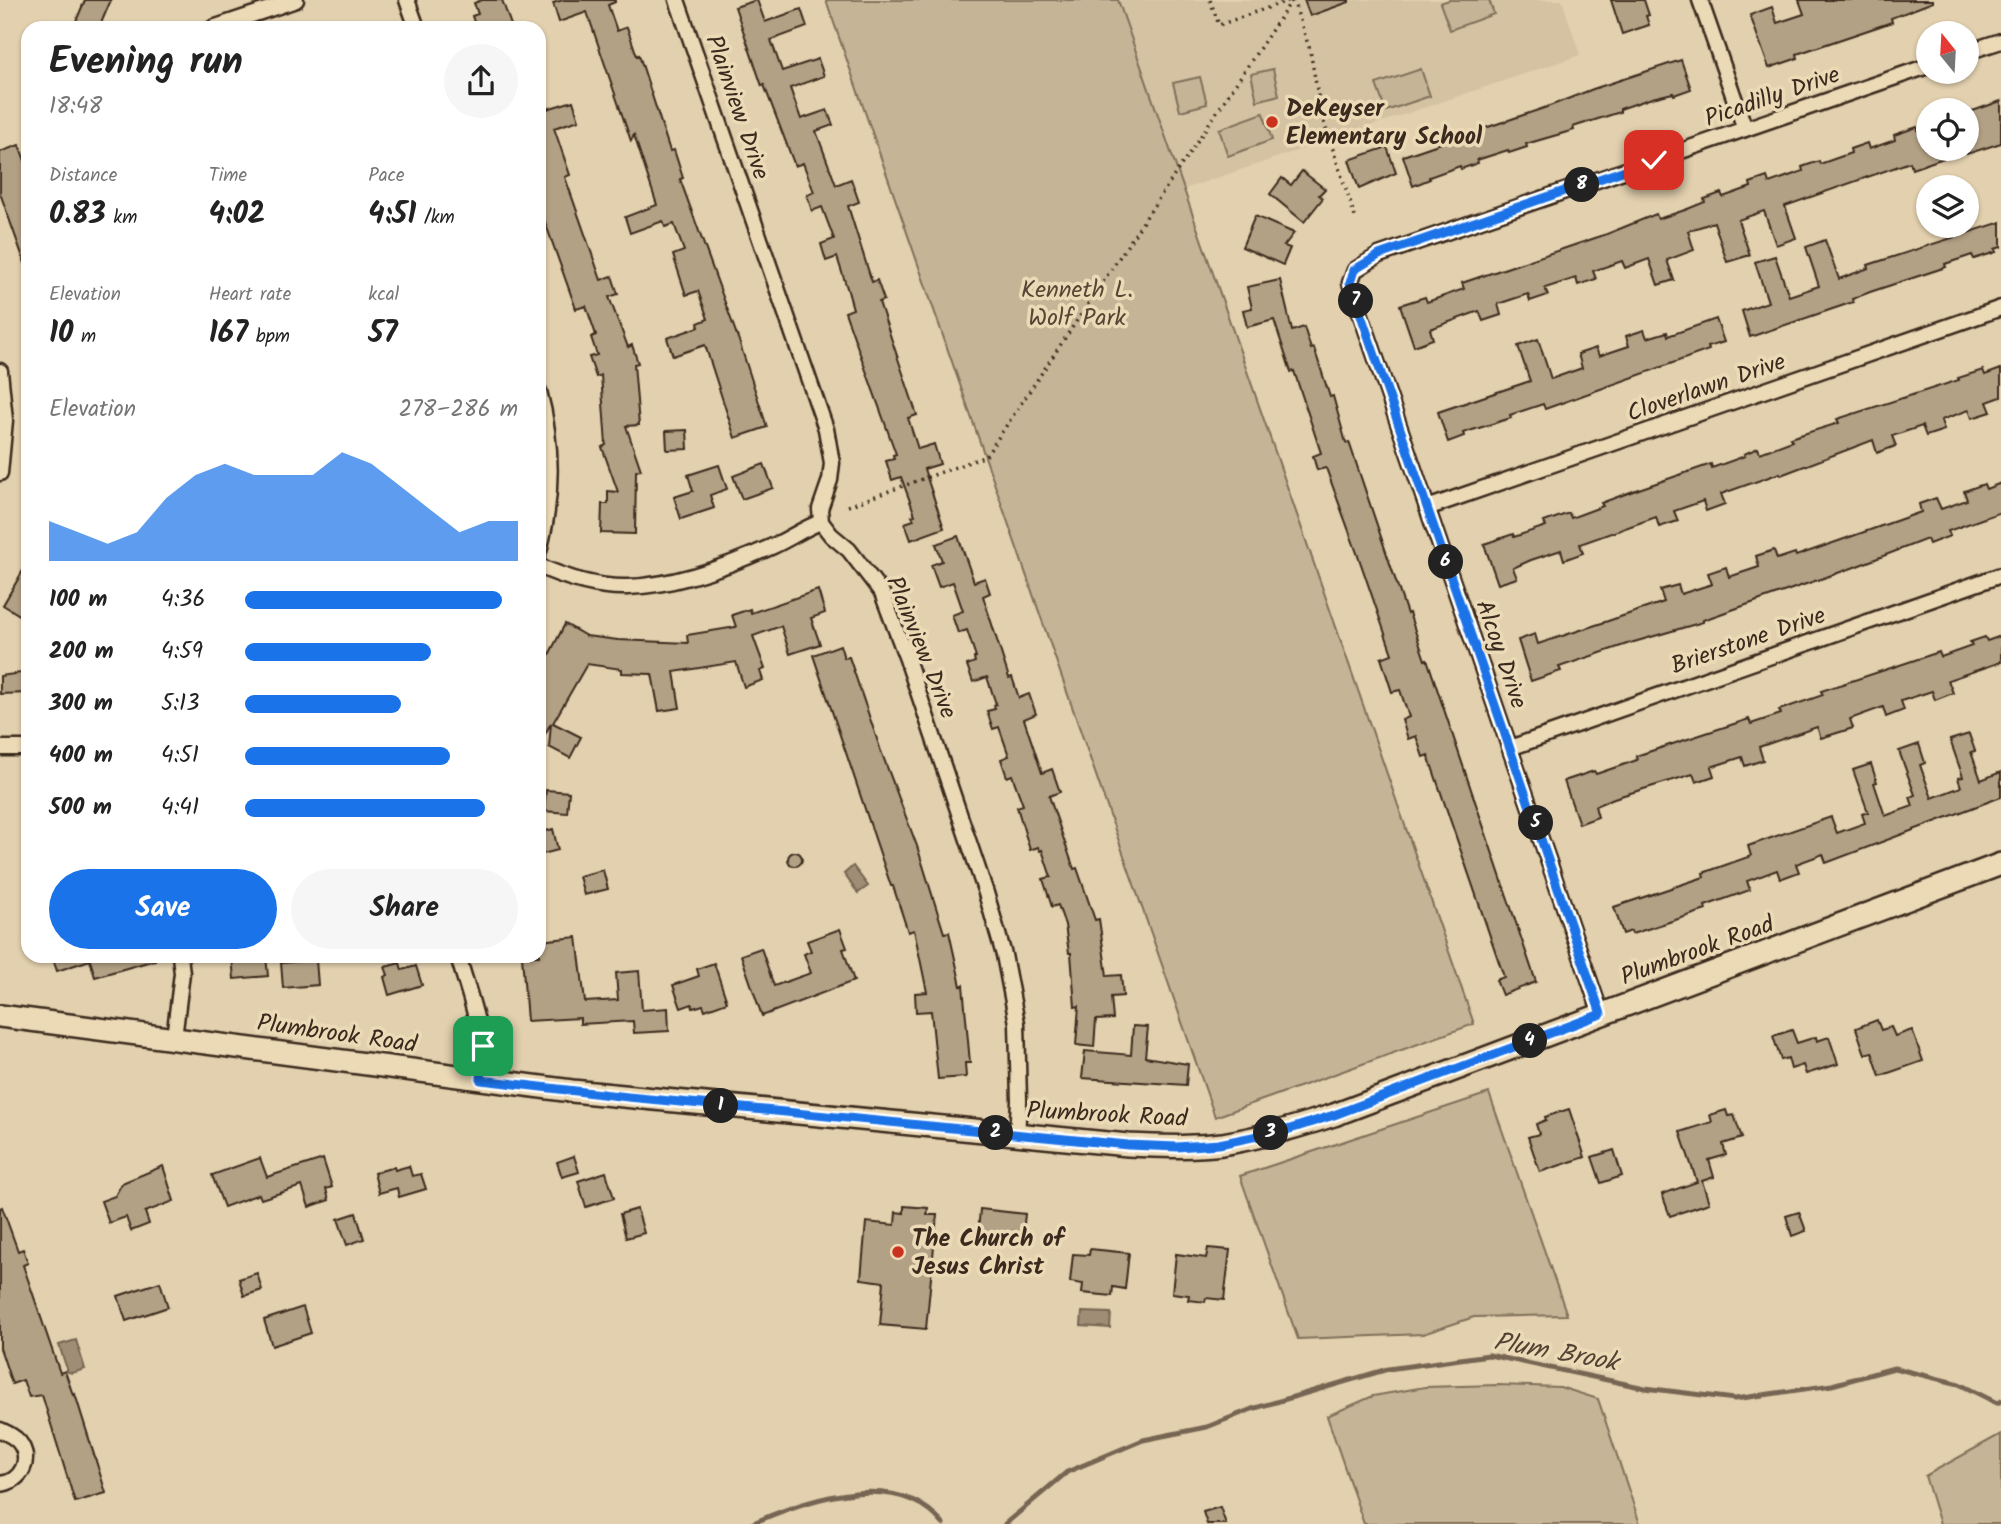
<!DOCTYPE html>
<meta charset="utf-8">
<style>
body{margin:0;font-family:Kalam,sans-serif;background:#f6f6f6;color:#222;height:100vh;display:flex;flex-direction:column;font-size:26px;white-space:nowrap}
*{box-sizing:border-box;margin:0}
p{font-size:23px;color:#767676}
.icon{flex:none;width:38px;height:38px;fill:none;stroke:currentColor;stroke-width:2;stroke-linecap:round;stroke-linejoin:round}
.map{position:relative;flex:1;overflow:hidden}
.details{position:absolute;left:21px;top:21px;width:525px;height:942px;display:flex;flex-direction:column;background:#fff;border-radius:21px;box-shadow:0 2px 5px #0004}
.details>*{flex:none}
.needle{width:46px;rotate:342deg}
.controls{position:absolute;left:1916px;top:21px;display:grid;gap:14px}
.controls a{display:grid;place-items:center;width:63px;height:63px;border-radius:50%;background:#fff;box-shadow:0 2px 5px #0004;font-size:35px}
.pin{position:absolute;display:grid;place-items:center;width:60px;height:60px;color:#fff;margin:-30px;border-radius:14px;box-shadow:0 4px 10px #0006}
.km{position:absolute;width:35px;height:35px;margin:-18px;border-radius:50%;background:#222;color:#fff;font-size:19px;line-height:35px;text-align:center}
.round{display:grid;place-items:center;flex:none;width:74px;height:74px;border-radius:37px;background:#f6f6f6}
.overview{display:flex;align-items:center;justify-content:space-between;height:119px;padding:0 28px}
h1{font-size:38px;font-weight:700;line-height:52px}
.stats{display:grid;grid-template-columns:repeat(3,1fr);gap:10px;height:119px;padding:7px 28px}
.stats div{display:grid;align-content:center}
.stats b{font-size:30px;font-weight:700}
.stats small{font-size:19px;font-weight:400}
.stats p{font-size:19px}
.chart{height:196px;padding:14px 28px}
.chart p{display:flex;justify-content:space-between}
.chart svg{width:100%;height:126px;margin-top:7px;fill:#1a73e8;opacity:.7}
.primary-button{display:flex;gap:14px;margin-top:auto;padding:14px 28px}
.primary-button a{flex:1;height:80px;border-radius:42px;background:#1a73e8;color:#fff;font-size:28px;font-weight:700;line-height:80px;text-align:center}
.primary-button a+a{background:#f6f6f6;color:#222}
ul{padding:0 28px;list-style:none;font-size:23px}
li{display:grid;grid-template-columns:112px 84px 1fr;align-items:center;height:52px}
li i{height:18px;border-radius:9px;background:#1a73e8}
.map>svg:first-child{display:block}
</style>
<div class="map">
<svg width="2001" height="1524" viewBox="0 0 2001 1524">
<rect width="100%" height="100%" fill="#e2d0ae"/>
<filter id="ink" filterUnits="userSpaceOnUse"><feTurbulence type="fractalNoise" baseFrequency=".0143" numOctaves="2"/><feDisplacementMap in="SourceGraphic" scale="14" xChannelSelector="R" yChannelSelector="G"/><feConvolveMatrix kernelMatrix="1 2 1 2 8 2 1 2 1" color-interpolation-filters="sRGB"/></filter>
<g filter="url(#ink)">
<polygon fill="#d4c2a2" points="1118,0 1562,0 1580,55 1184,189"/>
<g fill="#c6b496" stroke="#806f5a" stroke-width="2">
<polygon points="826,0 1118,0 1474,1024 1215,1117"/>
<polygon points="1449,0 1489,0 1494,14 1450,30 1440,3"/>
<polygon points="1273,69 1279,95 1257,101 1251,74"/>
<polygon points="1421,69 1430,96 1386,111 1376,84"/>
<polygon points="1200,77 1207,104 1180,111 1173,83"/>
<polygon points="1263,113 1272,140 1228,156 1219,129"/>
<polygon points="1489,1093 1567,1315 1474,1317 1423,1334 1298,1339 1240,1176"/>
<polygon points="1498,1385 1560,1387 1598,1399 1640,1524 1364,1524 1327,1416 1373,1396 1425,1387"/>
<polygon points="2001,1434 2001,1524 1940,1524 1925,1476"/>
</g>
<g fill="#9f8d74" stroke="#776552" stroke-width="2">
<polygon points="853,866 868,886 858,893 844,874"/>
<polygon points="1082,1312 1111,1313 1110,1328 1081,1326"/>
<polygon points="76,1340 85,1369 72,1373 68,1372 59,1345"/>
</g>
<g fill="none" stroke-linecap="round" stroke-linejoin="round">
<g stroke="#776552" stroke-width="5">
<path d="M751 1524C807 1499 898 1467 943 1524"/>
<polyline points="1005,1524 1067,1472 1143,1440 1207,1427 1252,1409 1388,1369 1489,1355 1645,1388 1735,1399 1832,1385 1894,1368 1959,1384 1997,1403 2001,1401"/>
</g>
</g>
<g fill="#b3a185" stroke="#3b2a1e" stroke-width="2">
<polygon points="85,0 111,0 99,28 73,28"/>
<polygon points="482,0 502,0 512,28 476,28 472,16 478,14 474,3"/>
<polygon points="563,0 615,0 615,2 608,5 617,31 627,27 637,56 639,55 670,151 674,150 683,178 680,179 739,341 767,427 735,438 705,345 673,356 667,338 699,327 698,323 708,319 698,291 686,295 673,255 684,251 674,224 665,227 663,221 630,233 625,217 657,205 634,135 631,141 587,12 559,22 553,3"/>
<polygon points="757,0 765,22 801,9 807,27 771,40 782,71 818,59 824,76 790,88 801,119 827,110 833,125 816,131 836,185 851,179 859,202 848,206 872,282 877,280 884,300 879,302 917,415 908,418 918,449 934,444 940,464 924,469 944,528 911,540 905,523 914,520 912,516 915,515 901,477 892,480 886,461 894,459 893,455 896,454 845,312 853,309 848,291 837,257 826,261 821,244 834,239 822,207 812,211 807,195 814,192 803,163 795,166 764,85 762,86 735,7"/>
<polygon points="1304,0 1349,0 1349,2 1310,16"/>
<polygon points="1611,0 1644,0 1649,15 1646,16 1649,25 1622,34"/>
<polygon points="1799,0 1933,0 1933,2 1891,18 1892,22 1797,54 1798,58 1769,68 1750,15 1772,7 1777,23 1804,14"/>
<polygon points="1681,60 1691,89 1674,95 1673,93 1652,98 1620,109 1620,112 1573,127 1574,130 1526,144 1527,147 1509,153 1508,150 1477,160 1478,163 1461,169 1460,166 1429,177 1430,179 1413,186 1403,156 1547,107 1593,89"/>
<polygon points="541,92 547,109 573,101 579,120 554,128 570,175 565,177 601,280 612,276 618,294 609,297 628,347 632,345 638,363 634,364 639,425 626,426 641,470 636,471 635,534 601,533 602,504 608,504 608,491 618,492 602,447 606,445 601,375 596,377 589,357 597,355 591,337 596,335 586,306 576,309 539,205 539,93"/>
<polygon points="2001,101 2001,143 1967,154 1967,113"/>
<polygon points="1917,127 1925,149 1964,149 1964,151 1912,169 1910,162 1785,206 1796,238 1776,245 1764,211 1738,220 1750,255 1727,262 1714,222 1688,231 1694,250 1667,260 1674,280 1658,285 1649,259 1625,268 1622,261 1593,271 1596,279 1578,285 1576,278 1545,288 1548,295 1530,301 1528,294 1498,304 1501,315 1483,321 1479,311 1430,329 1433,339 1414,346 1400,305 1425,297 1427,302 1464,289 1462,283 1607,234 1656,214 1658,219 1685,210 1705,202 1704,199 1721,193 1723,197 1751,187 1750,183 1767,177 1769,183 1803,171 1802,167 1819,161 1820,164 1851,153 1850,149 1867,143 1869,149 1895,140 1894,135"/>
<polygon points="19,145 28,168 28,266 26,266 0,193 0,152"/>
<polygon points="1387,147 1396,173 1359,189 1349,160"/>
<polygon points="1302,171 1325,189 1319,195 1323,198 1304,222 1270,194 1282,178 1291,185"/>
<polygon points="1255,216 1294,233 1284,246 1290,248 1283,265 1242,247"/>
<polygon points="2001,222 2001,247 1995,249 1996,252 1974,259 1972,255 1945,264 1946,267 1870,292 1852,299 1853,302 1750,337 1742,311 1768,302 1755,262 1775,256 1789,296 1819,286 1806,247 1825,240 1839,279 1869,268 1868,265"/>
<polygon points="1280,280 1292,331 1304,327 1311,349 1314,348 1330,397 1333,396 1346,443 1349,442 1407,614 1409,613 1425,660 1427,659 1536,982 1502,995 1496,980 1504,977 1428,755 1423,757 1416,736 1408,739 1402,720 1409,717 1400,690 1392,692 1381,658 1392,654 1361,564 1326,468 1317,470 1313,456 1321,453 1294,371 1291,372 1274,320 1247,327 1243,310 1252,308 1247,287"/>
<polygon points="1716,319 1724,342 1708,347 1709,350 1545,409 1543,404 1510,415 1511,418 1463,433 1464,436 1448,442 1438,412 1530,381 1518,346 1538,339 1551,379 1582,368 1578,354 1596,348 1599,356 1629,346 1626,336 1644,330 1647,338 1667,332 1668,336"/>
<polygon points="2001,369 2001,397 1987,402 1991,412 1972,418 1969,410 1941,420 1944,430 1926,436 1922,426 1892,436 1896,446 1877,453 1873,440 1781,475 1780,473 1721,494 1725,504 1706,511 1703,501 1674,511 1678,521 1659,527 1656,517 1580,544 1583,553 1564,560 1561,550 1531,560 1513,568 1517,578 1498,584 1484,544 1513,534 1514,537 1546,526 1544,522 1569,513 1571,518 1603,506 1601,503 1636,490 1711,464 1712,468 1745,456 1744,454 1758,448 1760,453 1792,441 1790,438 1839,423 1837,419 1959,380 1958,378 1983,370 1985,375"/>
<polygon points="687,430 688,449 667,450 666,431"/>
<polygon points="764,464 773,488 742,499 733,476"/>
<polygon points="719,465 727,489 710,495 714,508 681,519 674,497 693,491 688,475"/>
<polygon points="2001,483 2001,512 1948,531 1950,536 1929,544 1927,539 1852,568 1703,620 1703,622 1627,644 1559,667 1561,671 1531,681 1518,640 1535,634 1538,644 1605,622 1664,602 1660,590 1678,585 1681,594 1712,584 1708,573 1726,567 1729,577 1759,567 1756,556 1774,550 1777,559 1795,553 1796,556 1921,512 1919,504 1936,498 1941,509 1967,500 1964,491 1984,484 1986,489"/>
<polygon points="958,536 974,582 985,578 990,593 983,596 1009,678 1012,677 1019,698 1029,694 1036,714 1024,719 1042,773 1052,769 1060,792 1049,796 1074,869 1077,868 1095,920 1099,919 1107,976 1121,975 1123,996 1111,997 1113,1019 1096,1020 1094,1047 1076,1045 1079,1006 1075,1007 1071,953 1069,953 1065,925 1058,905 1052,907 1043,879 1051,877 1042,850 1040,851 1038,847 1030,850 1017,807 1023,805 1012,775 1007,777 1001,759 1009,756 999,727 993,729 987,711 995,709 994,705 996,704 987,677 973,682 967,665 975,662 974,658 976,657 967,630 958,633 952,615 963,611 953,582 939,587 931,565 942,561 936,544"/>
<polygon points="28,562 28,607 23,617 3,605"/>
<polygon points="818,590 825,613 811,618 820,644 790,654 781,626 753,636 765,669 760,671 763,680 744,687 736,662 674,672 680,708 659,711 652,674 622,673 622,669 587,664 553,723 581,737 570,758 549,747 551,723 539,745 539,674 565,624 586,636 618,640 688,643 687,635 736,627 732,615 750,609 751,613"/>
<polygon points="2001,636 2001,662 1948,680 1953,693 1935,700 1932,691 1901,701 1904,710 1886,717 1883,707 1850,719 1853,728 1821,738 1817,727 1759,747 1763,760 1745,766 1742,757 1711,767 1714,776 1696,782 1693,774 1614,798 1595,806 1598,817 1579,824 1564,781 1594,771 1596,774 1637,760 1636,756 1749,719 1751,724 1781,714 1779,710 1823,695 1821,691 1939,652 1941,657 1972,646 1970,642 1985,637 1987,641"/>
<polygon points="840,645 844,658 849,657 881,751 917,846 944,933 949,932 961,986 963,985 970,1063 965,1063 966,1077 938,1079 931,1011 916,1012 915,993 927,992 914,930 908,932 893,886 891,886 813,655"/>
<polygon points="28,672 28,693 0,694 0,676"/>
<polygon points="1969,734 1975,751 1971,752 1981,780 2001,772 2001,797 1826,863 1823,854 1796,864 1799,872 1780,879 1777,870 1747,881 1750,890 1705,906 1706,910 1632,934 1631,931 1623,934 1614,907 1704,877 1703,873 1751,856 1748,846 1831,817 1837,833 1865,823 1862,814 1868,812 1853,770 1871,764 1877,782 1874,783 1885,816 1913,806 1910,797 1915,795 1899,751 1919,744 1925,763 1920,765 1932,798 1961,787 1958,778 1963,777 1950,740"/>
<polygon points="546,790 569,792 567,813 544,811"/>
<polygon points="553,829 558,850 539,855 539,833"/>
<circle cx="795" cy="859" r="7"/>
<polygon points="603,870 608,889 584,895 579,876"/>
<polygon points="840,929 847,948 843,949 854,981 762,1016 741,955 761,948 774,986 811,973 804,954 811,951 807,941"/>
<polygon points="577,937 585,1002 618,1000 616,973 639,971 642,1010 668,1008 669,1031 634,1033 633,1021 580,1024 580,1018 527,1021 522,956 539,956 539,941"/>
<polygon points="52,956 154,956 155,960 95,977 90,960 57,971"/>
<polygon points="232,956 266,956 268,976 234,979"/>
<polygon points="316,960 318,985 283,988 281,963"/>
<polygon points="400,963 402,970 416,966 422,985 389,995 384,977 388,975 385,967"/>
<polygon points="714,963 727,1002 705,1010 703,1005 693,1008 692,1004 681,1008 673,985 699,976 697,969"/>
<polygon points="1877,1020 1881,1030 1891,1027 1895,1036 1912,1030 1923,1061 1880,1076 1872,1052 1865,1054 1856,1028"/>
<polygon points="1133,1026 1148,1027 1145,1057 1188,1064 1186,1085 1082,1078 1085,1051 1131,1055"/>
<polygon points="1792,1030 1797,1043 1816,1037 1817,1041 1829,1037 1838,1064 1806,1074 1803,1065 1791,1069 1788,1058 1781,1060 1773,1036"/>
<polygon points="1569,1109 1585,1157 1540,1172 1528,1137 1539,1134 1536,1124 1546,1120 1545,1117"/>
<polygon points="1726,1110 1728,1116 1734,1115 1742,1138 1723,1144 1726,1155 1709,1160 1714,1177 1702,1181 1709,1203 1670,1216 1662,1194 1697,1182 1680,1132 1712,1122 1710,1115"/>
<polygon points="1614,1150 1622,1176 1601,1183 1592,1157"/>
<polygon points="574,1156 579,1172 562,1177 557,1162"/>
<polygon points="260,1158 267,1177 323,1159 332,1187 326,1189 329,1200 309,1207 302,1186 261,1199 259,1194 224,1207 212,1175"/>
<polygon points="163,1166 174,1201 145,1212 149,1224 131,1231 126,1217 109,1223 101,1201 115,1196 122,1183"/>
<polygon points="409,1166 412,1176 421,1174 426,1189 399,1197 397,1188 379,1193 374,1173 394,1167 395,1170"/>
<polygon points="606,1172 614,1198 586,1207 578,1181"/>
<polygon points="904,1206 928,1208 927,1215 937,1215 926,1329 880,1325 884,1282 861,1279 866,1222 895,1225 896,1212 904,1213"/>
<polygon points="2,1207 18,1251 23,1249 28,1263 23,1265 60,1373 65,1371 73,1395 75,1394 106,1493 75,1502 42,1395 29,1397 23,1380 12,1384 0,1348 0,1208"/>
<polygon points="637,1209 644,1233 626,1238 620,1214"/>
<polygon points="980,1209 1025,1214 1023,1232 1014,1231 1013,1237 978,1233"/>
<polygon points="1799,1212 1806,1231 1792,1236 1786,1216"/>
<polygon points="356,1213 364,1239 347,1245 338,1219"/>
<polygon points="1208,1248 1230,1250 1224,1300 1206,1298 1205,1302 1188,1300 1189,1295 1172,1293 1176,1254 1206,1258"/>
<polygon points="1090,1249 1129,1253 1125,1289 1113,1287 1112,1296 1082,1293 1083,1284 1070,1282 1073,1254 1089,1255"/>
<polygon points="257,1273 262,1290 244,1296 239,1279"/>
<polygon points="160,1282 168,1307 126,1321 118,1296"/>
<polygon points="303,1307 311,1333 272,1346 264,1320"/>
<polygon points="1220,1507 1226,1524 1207,1524 1203,1512"/>
</g>
<g fill="none" stroke-linecap="round" stroke-linejoin="round">
<g stroke="#3b2a1e" stroke-width="19">
<g id="street">
<polyline points="407,0 417,28"/>
<polyline points="677,0 826,429 832,463 830,480 820,509 821,522 831,535 849,550 882,593 907,659 986,893 1004,955 1017,1023 1019,1101 1017,1135"/>
<polyline points="1700,0 1745,129"/>
<polyline points="213,28 296,0"/>
<polyline points="1967,52 2001,41"/>
<polyline points="0,371 5,420 0,473"/>
<path d="M539 391C553 443 553 498 539 551"/>
<polyline points="1427,508 2001,308"/>
<path d="M539 566C566 578 599 588 628 587 674 586 731 565 773 546 789 539 804 528 821 522"/>
<polyline points="0,748 28,748"/>
<polyline points="1510,748 2001,575"/>
<path d="M458 956C469 996 487 1037 481 1080"/>
<polyline points="1601,1014 1350,283 1355,270 1379,255 1928,66"/>
<polyline points="174,1038 182,973 180,956"/>
<path d="M0 1430C7 1433 14 1436 19 1442 33 1460 21 1482 0 1484"/>
</g>
</g>
<g stroke="#3b2a1e" stroke-width="26">
<path id="secondary" d="M0 1016 572 1091 1128 1145C1159 1146 1191 1148 1222 1144 1260 1138 1297 1127 1334 1115L2001 864"/>
</g>
<g stroke="#3b2a1e" stroke-width="3.5" stroke-dasharray="2 5" stroke-linecap="butt">
<polyline points="1210,0 1219,25 1290,0"/>
<polyline points="1293,0 1310,50 1321,113 1356,220"/>
<polyline points="848,506 986,456 1292,0"/>
</g>
<use href="#street" stroke="#ecdab7" stroke-width="14"/>
<use href="#secondary" stroke="#ecdab7" stroke-width="21"/>
</g>
</g>
<g fill="none" stroke-linecap="round" stroke-linejoin="round" filter="url(#ink)">
<g stroke="#fff" stroke-width="14">
<polyline id="route" points="483,1046 481,1080 628,1097 1128,1145 1177,1147 1219,1144 1287,1130 1334,1115 1601,1014 1350,283 1354,270 1379,255 1654,160"/>
</g>
<use href="#route" stroke="#1a73e8" stroke-width="9"/>
</g>
<g fill="#c8321e" stroke="#ecdab7" stroke-width="2.5">
<circle cx="1272" cy="122" r="7"/>
<circle cx="898" cy="1252" r="7"/>
</g>
<g text-anchor="middle" stroke-width="7" stroke-linejoin="round" paint-order="stroke">
<g font-size="24" fill="#3b2a1e" stroke="#ecdab7">
<text transform="translate(1772 96) rotate(-19)" y="8">Picadilly Drive</text>
<text transform="translate(738 107) rotate(71)" y="8">Plainview Drive</text>
<text transform="translate(1706 387) rotate(-19)" y="8">Cloverlawn Drive</text>
<text transform="translate(1748 640) rotate(-19)" y="8">Brierstone Drive</text>
<text transform="translate(922 647) rotate(68)" y="8">Plainview Drive</text>
<text transform="translate(1502 654) rotate(71)" y="8">Alcoy Drive</text>
<text transform="translate(1697 950) rotate(-20)" y="8">Plumbrook Road</text>
<text transform="translate(337 1033) rotate(8)" y="8">Plumbrook Road</text>
<text transform="translate(1107 1114) rotate(3)" y="8">Plumbrook Road</text>
</g>
<g font-size="24" font-weight="bold" fill="#3b2a1e" stroke="#ecdab7" text-anchor="start">
<text x="1286" y="116">DeKeyser<tspan x="1286" dy="28">Elementary School</tspan></text>
<text x="912" y="1246">The Church of<tspan x="912" dy="28">Jesus Christ</tspan></text>
</g>
<g font-size="24" fill="#574636" stroke="#ecdab7">
<text x="1077" y="297">Kenneth L.<tspan x="1077" dy="28">Wolf Park</tspan></text>
</g>
<g font-size="26" font-style="italic" fill="#544334" stroke="#ecdab7">
<text transform="translate(1556 1351) rotate(10)" y="9">Plum Brook</text>
</g>
</g>
</svg>
<div class="controls">
<a><svg class="needle" viewBox="-14 -14 28 28"><path d="M0-13l5 13h-10z" fill="#e53935"/><path d="M0 13l5-13h-10z" fill="#767676"/></svg></a>
<a><svg class="icon" aria-label="locate" viewBox="0 0 24 24"><circle cx="12" cy="12" r="6"/><path d="M12 2v4M12 18v4M2 12h4M18 12h4"/></svg></a>
<a><svg class="icon" aria-label="layers" viewBox="0 0 24 24"><path d="M12 4l9 5-9 5-9-5zM3 14l9 5 9-5"/></svg></a>
</div>
<div class="pin" style="left:483px;top:1046px;background:#1e9e55"><svg class="icon" aria-label="arrive" viewBox="0 0 24 24"><path d="M6 21V4h12l-3 4 3 4H6"/></svg></div>
<div class="pin" style="left:1654px;top:160px;background:#d93025"><svg class="icon" aria-label="check" viewBox="0 0 24 24"><path d="M5 12l5 5 9-10"/></svg></div>
<b class="km" style="left:721px;top:1106px">1</b>
<b class="km" style="left:996px;top:1133px">2</b>
<b class="km" style="left:1271px;top:1133px">3</b>
<b class="km" style="left:1530px;top:1041px">4</b>
<b class="km" style="left:1536px;top:823px">5</b>
<b class="km" style="left:1446px;top:562px">6</b>
<b class="km" style="left:1356px;top:301px">7</b>
<b class="km" style="left:1582px;top:185px">8</b>
<section class="details">
<div class="overview"><div><h1>Evening run</h1><p>18:48</p></div><a class="round"><svg class="icon" aria-label="share" viewBox="0 0 24 24"><path d="M12 15V3M7 8l5-5 5 5M5 13v7h14v-7"/></svg></a></div>
<div class="stats">
<div><p>Distance</p><b>0.83<small> km</small></b></div>
<div><p>Time</p><b>4:02</b></div>
<div><p>Pace</p><b>4:51<small> /km</small></b></div>
</div>
<div class="stats">
<div><p>Elevation</p><b>10<small> m</small></b></div>
<div><p>Heart rate</p><b>167<small> bpm</small></b></div>
<div><p>kcal</p><b>57</b></div>
</div>
<div class="chart"><p><span>Elevation</span>278–286 m</p>
<svg viewBox="0 0 160 44" preserveAspectRatio="none"><path d="M0 44V30L10 34L20 38L30 34L40 22L50 14L60 10L70 14L80 14L90 14L100 6L110 10L120 18L130 26L140 34L150 30L160 30V44z"/></svg>
</div>
<ul>
<li><b>100 m</b>4:36<i style="width:94%"></i></li>
<li><b>200 m</b>4:59<i style="width:68%"></i></li>
<li><b>300 m</b>5:13<i style="width:57%"></i></li>
<li><b>400 m</b>4:51<i style="width:75%"></i></li>
<li><b>500 m</b>4:41<i style="width:88%"></i></li>
</ul>
<div class="primary-button"><a>Save</a><a>Share</a></div>
</section>
</div>
